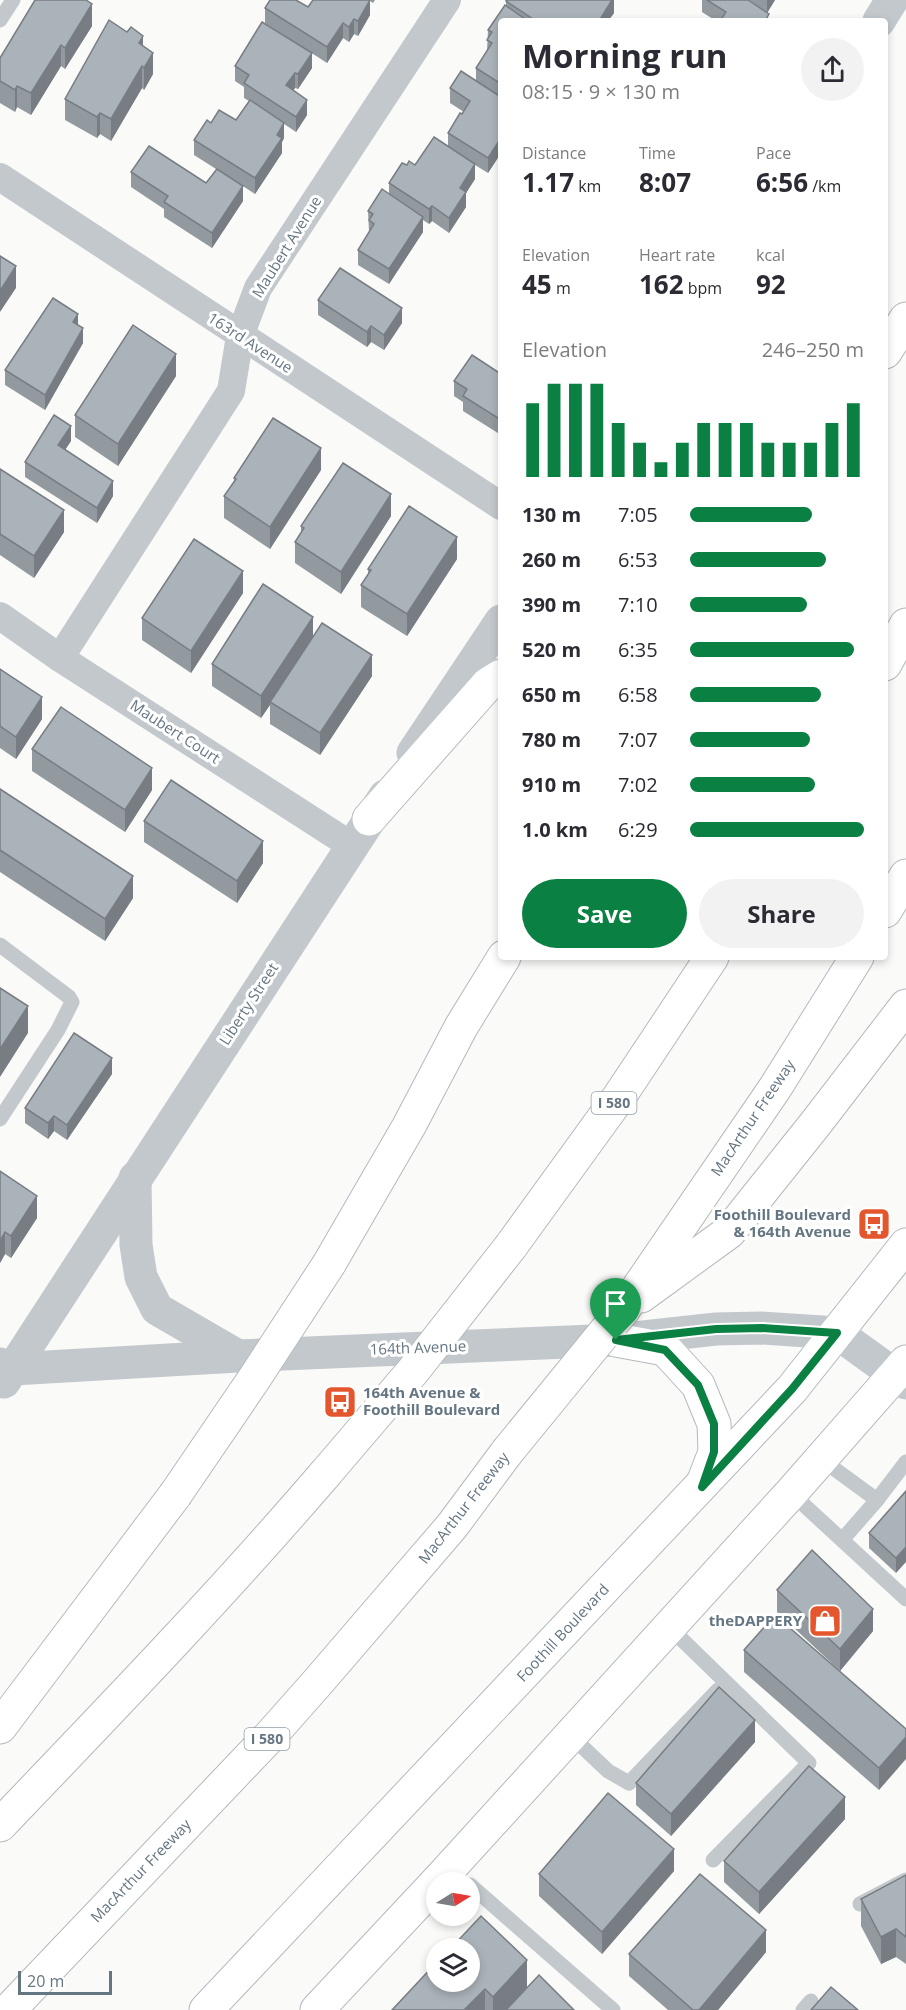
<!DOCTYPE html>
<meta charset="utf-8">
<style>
body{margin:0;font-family:"Open Sans",sans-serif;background:#f2f2f3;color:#2b2b33;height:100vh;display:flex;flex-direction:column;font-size:22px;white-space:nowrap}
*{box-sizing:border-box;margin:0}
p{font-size:20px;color:#7c7c81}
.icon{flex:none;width:33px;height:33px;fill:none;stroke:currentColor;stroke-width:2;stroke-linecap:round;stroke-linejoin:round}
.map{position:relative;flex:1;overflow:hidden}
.panel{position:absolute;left:498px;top:18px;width:390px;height:942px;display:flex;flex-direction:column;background:#fff;border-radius:6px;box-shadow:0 3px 9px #0003}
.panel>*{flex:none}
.needle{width:39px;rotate:79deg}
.fabs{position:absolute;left:426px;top:1872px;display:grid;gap:12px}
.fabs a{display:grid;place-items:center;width:54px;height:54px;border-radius:50%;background:#fff;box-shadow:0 3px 9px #0003;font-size:30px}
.scale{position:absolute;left:18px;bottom:15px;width:94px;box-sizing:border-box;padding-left:6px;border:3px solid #657683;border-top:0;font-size:16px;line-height:21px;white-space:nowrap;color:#657683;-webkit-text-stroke:4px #fff;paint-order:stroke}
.pin{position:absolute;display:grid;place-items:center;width:51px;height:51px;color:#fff;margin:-62px -26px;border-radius:50% 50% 50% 0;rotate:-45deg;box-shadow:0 0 6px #0007}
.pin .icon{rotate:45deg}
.round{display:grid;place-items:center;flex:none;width:63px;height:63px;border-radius:32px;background:#f2f2f3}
.headline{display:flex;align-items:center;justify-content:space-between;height:102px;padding:0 24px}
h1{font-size:33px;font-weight:700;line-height:45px}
.figures{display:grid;grid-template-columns:repeat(3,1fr);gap:9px;height:102px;padding:6px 24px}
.figures div{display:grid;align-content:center}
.figures b{font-size:26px;font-weight:700}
.figures small{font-size:16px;font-weight:400}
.figures p{font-size:16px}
.chart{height:168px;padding:12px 24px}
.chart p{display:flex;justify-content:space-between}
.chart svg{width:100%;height:108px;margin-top:6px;stroke:#0b8043;stroke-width:6}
.cta{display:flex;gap:12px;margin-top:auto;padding:12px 24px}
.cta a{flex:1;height:69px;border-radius:36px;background:#0b8043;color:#fff;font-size:24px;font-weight:700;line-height:69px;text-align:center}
.cta a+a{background:#f2f2f3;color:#2b2b33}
ul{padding:0 24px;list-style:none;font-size:20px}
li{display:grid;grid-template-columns:96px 72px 1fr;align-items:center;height:45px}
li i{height:15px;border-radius:8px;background:#0b8043}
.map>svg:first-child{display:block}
</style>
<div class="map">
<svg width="906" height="2010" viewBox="0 0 906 2010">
<rect width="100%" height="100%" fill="#fafaf8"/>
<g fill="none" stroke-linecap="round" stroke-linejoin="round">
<g stroke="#b3babf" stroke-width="35">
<g id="secondary">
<polyline points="616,1340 665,1349 698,1385 714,1424 715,1452 703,1483"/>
<polyline points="437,1882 791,1493 906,1362"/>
<polyline points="206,2010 792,1389 906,1245"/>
<polyline points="317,2010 436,1883"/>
</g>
</g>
<g stroke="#b4b9bd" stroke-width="35">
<g id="motorway">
<polyline points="885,352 906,319"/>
<polyline points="885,664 906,625"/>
<polyline points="369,819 488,684 501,676"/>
<polyline points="885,911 906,876"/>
<polyline points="511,1246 619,1097 712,957"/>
<polyline points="329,1264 409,1126 461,1027 504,957"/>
<polyline points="641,1296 729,1232 816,1123 906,1006"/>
<polyline points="623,1310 775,1088 857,957"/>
<polyline points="0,1727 175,1495"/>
<path d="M0 1825C110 1710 221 1595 325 1474"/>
<polyline points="9,2010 270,1736 317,1683 452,1526 507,1452"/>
</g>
</g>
<g stroke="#c3c8cc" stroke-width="15">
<polyline points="0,20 13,0"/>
<polyline points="0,945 69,997 72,1002 58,1030 0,1119"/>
<polyline points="821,1459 877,1500 906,1462"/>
<polyline points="791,1493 906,1599"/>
<polyline points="842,1540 877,1500"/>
<polyline points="669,1627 809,1763 713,1860"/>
<polyline points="571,1736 608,1771 629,1783 718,1690"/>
<polyline points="470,1885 613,2010"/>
<polyline points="860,1904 906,1880"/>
<polyline points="803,2010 811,2001"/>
</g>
<g stroke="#c3c8cc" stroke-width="28">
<polyline points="0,177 501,506"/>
<polyline points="0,616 60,658 352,846"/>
<polyline points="60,658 231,391 240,336 258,288 447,0"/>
</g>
<g stroke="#c3c8cc" stroke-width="33">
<polyline points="879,21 892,0"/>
<polyline points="413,753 501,621"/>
<polyline points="135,1178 136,1245 141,1277 157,1309 238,1356"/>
<polyline points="0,1364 13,1369 238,1356 616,1340 716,1329 761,1328 837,1333 906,1383"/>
<polyline points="4,1382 385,796"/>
</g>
<use href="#secondary" stroke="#fff" stroke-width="33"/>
<use href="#motorway" stroke="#fff" stroke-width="33"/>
<g stroke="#b4b9bd" stroke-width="35" stroke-linecap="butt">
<g id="motorway-bridge">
<polyline points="507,1452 623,1310"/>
<polyline points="325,1474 413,1371 511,1246"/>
<polyline points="175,1495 254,1379 329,1264"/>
</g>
</g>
<use href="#motorway-bridge" stroke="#fff" stroke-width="33"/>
</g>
<g fill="#929a9f">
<polygon points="313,0 375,0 373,3 370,1 370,15 358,36 354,34 349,42 343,38 327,63 265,23 265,8 308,7"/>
<polygon points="614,0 614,13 608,21 501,21 501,153 488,173 475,165 475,179 466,193 466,207 449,233 432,221 429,224 423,220 423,232 389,284 358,265 358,250 369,232 368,211 389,194 389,183 407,165 415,165 448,147 448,133 464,112 450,103 450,88 476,81 476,68 487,51 488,30 506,6 506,1"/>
<polygon points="702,0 748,0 762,9 749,0 775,0 767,13 769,21 716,21 702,12"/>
<polygon points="92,26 65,69 61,66 31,115 17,107 15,112 0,103 0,58"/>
<polygon points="143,45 153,74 144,90 142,88 111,141 100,134 97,138 65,120 65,99"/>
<polygon points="235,66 312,68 298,89 295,88 293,90 307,115 296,132 284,124 284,138 282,142 282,153 255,194 235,181 243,201 212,248 164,217 164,209 131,187 131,172 206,183 216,169 194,155 194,140 211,123 236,120 249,101 244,98 244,87 235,81"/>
<polygon points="318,300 402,323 384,350 371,342 367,347 318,315"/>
<polygon points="78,325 83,343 45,410 5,385 5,370"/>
<polygon points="501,374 501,435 463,411 463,402 454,396 454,381"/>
<polygon points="176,376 118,466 75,437 75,415"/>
<polygon points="71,441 65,450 113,496 97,523 25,477 25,462"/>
<polygon points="0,469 64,532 34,578 0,555"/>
<polygon points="321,470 270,549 224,518 224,496 234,482 234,478"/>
<polygon points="391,516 341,594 295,563 295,542 301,532 301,526"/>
<polygon points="457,559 407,636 361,607 361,585 368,574 368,569"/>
<polygon points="243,593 191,673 142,640 142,618"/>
<polygon points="313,638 372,676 320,755 270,724 270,705 261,718 212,686 212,664"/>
<polygon points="0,669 42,719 16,759 0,748"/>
<polygon points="32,749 152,790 125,832 32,771"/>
<polygon points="0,789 133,898 105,941 0,872"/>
<polygon points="144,821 263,863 237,903 144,842"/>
<polygon points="112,1074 67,1140 54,1131 48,1139 25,1123 25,1108"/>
<polygon points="0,1171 37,1218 11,1258 5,1254 0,1263"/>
<polygon points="906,1491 896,1573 869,1548 869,1533"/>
<polygon points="777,1590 873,1631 840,1671 777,1612"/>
<polygon points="744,1650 906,1729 879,1790 744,1672"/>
<polygon points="755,1742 671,1836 636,1805 636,1783"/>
<polygon points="845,1819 759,1914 724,1882 724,1861"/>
<polygon points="674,1871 602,1954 539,1896 539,1874"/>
<polygon points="906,1875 906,1964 896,1957 881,1964 861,1926 861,1899"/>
<polygon points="766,1952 718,2010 668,2010 629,1976 629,1954"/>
<polygon points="436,1963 527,1987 506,2010 392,2010"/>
</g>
<g fill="#777d82">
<polygon points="370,0 370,15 358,36 358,21"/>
<polygon points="612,0 614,0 614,13 608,21 599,21"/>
<polygon points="767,0 775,0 767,13"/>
<polygon points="92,4 92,26 65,69 65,48"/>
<polygon points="354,19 354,34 349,42 349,27"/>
<polygon points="343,23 343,38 327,63 327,47"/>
<polygon points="143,36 143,58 139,43"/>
<polygon points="61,45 61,66 31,115 31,93"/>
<polygon points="153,53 153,74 144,90 144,68"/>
<polygon points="312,53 312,68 298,89 298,74"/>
<polygon points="142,66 142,88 111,141 111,119"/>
<polygon points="295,73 295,88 286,101 286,85"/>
<polygon points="17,86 17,107 15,112 15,90"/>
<polygon points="307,100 307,115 296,132 296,117"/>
<polygon points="100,113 100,134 97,138 97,117"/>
<polygon points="284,123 284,138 282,142 282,153 255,194 255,178"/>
<polygon points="501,138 501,153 488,173 488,158"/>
<polygon points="475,164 475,179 466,193 466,207 449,233 449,218 460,188"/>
<polygon points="243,186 243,201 212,248 212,233"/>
<polygon points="432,206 432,221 429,224 429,209"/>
<polygon points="423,217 423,232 389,284 389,269"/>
<polygon points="16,266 16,288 0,312 0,333 0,291"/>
<polygon points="402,308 402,323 384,350 384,335"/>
<polygon points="78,314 78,330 73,322"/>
<polygon points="371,326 371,342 367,347 367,332"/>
<polygon points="83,328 83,343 45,410 45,395"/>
<polygon points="176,354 176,376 118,466 118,444"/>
<polygon points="71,426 71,441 58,460 58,445"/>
<polygon points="321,448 321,470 270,549 270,527"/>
<polygon points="113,481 113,496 97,523 97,508"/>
<polygon points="391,494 391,516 341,594 341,572"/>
<polygon points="64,510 64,532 34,578 34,556"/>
<polygon points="457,537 457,559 407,636 407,614"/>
<polygon points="243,571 243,593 191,673 191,651"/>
<polygon points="313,617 313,639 270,702 270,705 261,718 261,696"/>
<polygon points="372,655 372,676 320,755 320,733"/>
<polygon points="42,697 42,719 16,759 16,737"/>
<polygon points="152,768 152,790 125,832 125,810"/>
<polygon points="263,841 263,863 237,903 237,881"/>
<polygon points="133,876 133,898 105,941 105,919"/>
<polygon points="28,1006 28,1033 0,1077 0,1049"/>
<polygon points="112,1058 112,1074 67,1140 67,1125"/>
<polygon points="54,1116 54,1131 48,1139 48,1123"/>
<polygon points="37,1196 37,1218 11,1258 11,1236"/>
<polygon points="5,1232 5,1254 0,1263 0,1241"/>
<polygon points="906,1547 906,1562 896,1573 896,1558"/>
<polygon points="873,1609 873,1631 840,1671 840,1649"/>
<polygon points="755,1720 755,1742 671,1836 671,1814"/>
<polygon points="906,1737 906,1759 879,1790 879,1768"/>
<polygon points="845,1797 845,1819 759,1914 759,1892"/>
<polygon points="674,1849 674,1871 602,1954 602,1932"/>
<polygon points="896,1929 896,1957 881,1964 881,1937"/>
<polygon points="766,1930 766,1952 718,2010 699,2010"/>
<polygon points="527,1960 527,1987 506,2010 493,2010 493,1997"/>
<polygon points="485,1989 485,2010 464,2010"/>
</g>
<g fill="#aab3b9" stroke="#777d82" stroke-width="1.5">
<polygon points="35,0 86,0 92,4 65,48 61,45 31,93 17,86 15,90 0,81 0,58"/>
<polygon points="270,0 296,0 308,7 313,0 370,0 358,21 354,19 349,27 343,23 327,47 265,8"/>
<polygon points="506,0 612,0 599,21 536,21 506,1"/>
<polygon points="707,0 748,0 769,14 765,21 720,21 726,12"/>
<polygon points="505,5 528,21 501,21 501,84 476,68 492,43 487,40 492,32 488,30"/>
<polygon points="109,20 127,32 131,27 143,36 139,43 153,53 144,68 142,66 111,119 100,113 97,117 65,99"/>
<polygon points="262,22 312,53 298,74 295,73 286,85 307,100 296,117 244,83 249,75 235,66"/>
<polygon points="461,71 501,97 501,138 488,158 448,133 460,113 462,114 470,101 450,88"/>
<polygon points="250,100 284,123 277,135 282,138 255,178 194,140 207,120 211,123 219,110 236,120"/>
<polygon points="434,137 475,164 460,188 466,192 449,218 432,206 429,209 389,183 402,163 407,165 409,161 415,165"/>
<polygon points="149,146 206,183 217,169 243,186 212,233 164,202 168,196 131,172"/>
<polygon points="382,189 423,217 389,269 358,250 374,224 369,220 373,214 368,211"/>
<polygon points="0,256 16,266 0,291"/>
<polygon points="340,268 402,308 384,335 371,326 367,332 318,300"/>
<polygon points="53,298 78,314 73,322 83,328 45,395 5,370"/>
<polygon points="133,325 176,354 118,444 75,415"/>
<polygon points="472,355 501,374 501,420 463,396 467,389 454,381"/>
<polygon points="54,415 71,426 58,445 113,481 97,508 25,462"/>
<polygon points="273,418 321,448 270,527 224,496 236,479 234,478"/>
<polygon points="343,463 391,494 341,572 295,542 304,528 301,526"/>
<polygon points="0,469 64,510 34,556 0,534"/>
<polygon points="409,506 457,537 407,614 361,585 371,570 368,569"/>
<polygon points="194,539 243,571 191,651 142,618"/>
<polygon points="263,584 313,617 261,696 212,664"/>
<polygon points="322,623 372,655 320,733 270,702"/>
<polygon points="0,669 42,697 16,737 0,726"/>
<polygon points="61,707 152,768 125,810 32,749"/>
<polygon points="171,780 263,841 237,881 144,821"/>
<polygon points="0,789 133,876 105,919 0,850"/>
<polygon points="0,988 28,1006 0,1049"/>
<polygon points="74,1033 112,1058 67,1125 54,1116 48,1123 25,1108"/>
<polygon points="0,1171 37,1196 11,1236 5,1232 0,1241"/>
<polygon points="906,1491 906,1547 896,1558 869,1533"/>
<polygon points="812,1550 873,1609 840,1649 777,1590"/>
<polygon points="775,1615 906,1729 906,1737 879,1768 744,1650"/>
<polygon points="719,1687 755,1720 671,1814 636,1783"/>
<polygon points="809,1766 845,1797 759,1892 724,1861"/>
<polygon points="608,1793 674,1849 602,1932 539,1874"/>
<polygon points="700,1874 766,1930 699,2010 693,2010 629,1954"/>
<polygon points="906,1875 906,1937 896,1929 881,1937 861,1899"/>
<polygon points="481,1916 527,1960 493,1997 485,1989 464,2010 392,2010 436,1963 436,1982 470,1982 470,1948 451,1948"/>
<polygon points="539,1975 574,2010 506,2010"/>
<polygon points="831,1987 858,2010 811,2010"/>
</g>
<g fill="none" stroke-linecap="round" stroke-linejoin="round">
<g stroke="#fff" stroke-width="12">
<polygon id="route" points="762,1328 837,1333 792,1389 702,1487 714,1452 714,1424 698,1385 665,1350 616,1340 716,1329"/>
</g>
<use href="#route" stroke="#0b8043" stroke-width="8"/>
</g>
<defs>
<g id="bus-square" transform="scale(1.725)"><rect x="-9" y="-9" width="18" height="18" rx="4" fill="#e4572e" stroke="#fff"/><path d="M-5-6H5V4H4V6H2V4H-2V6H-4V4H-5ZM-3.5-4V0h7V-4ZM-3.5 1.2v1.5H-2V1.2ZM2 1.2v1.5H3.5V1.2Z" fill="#fff"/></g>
<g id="shop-square" transform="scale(1.725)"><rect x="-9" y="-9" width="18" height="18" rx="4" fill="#e4572e" stroke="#fff"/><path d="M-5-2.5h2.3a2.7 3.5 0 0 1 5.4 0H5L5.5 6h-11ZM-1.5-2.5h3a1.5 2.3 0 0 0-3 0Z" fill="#fff"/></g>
</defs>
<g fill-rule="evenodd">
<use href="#bus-square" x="874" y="1224"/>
<use href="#bus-square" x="340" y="1402"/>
<use href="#shop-square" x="825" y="1621"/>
</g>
<g text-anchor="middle" stroke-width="6" stroke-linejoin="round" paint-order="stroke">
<g fill="#fff" stroke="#939fa8" stroke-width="1.5">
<rect x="591.5" y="1092" width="45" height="22" rx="4.5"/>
<rect x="244.5" y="1728" width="45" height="22" rx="4.5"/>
</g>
<g font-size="14" font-weight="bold" fill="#657683">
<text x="614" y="1108">I 580</text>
<text x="267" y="1744">I 580</text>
</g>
<g font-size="15" fill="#657683" stroke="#fff">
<text transform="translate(287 247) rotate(-58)" y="5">Maubert Avenue</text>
<text transform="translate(250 343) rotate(33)" y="5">163rd Avenue</text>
<text transform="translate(175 732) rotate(33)" y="5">Maubert Court</text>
<text transform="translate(249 1004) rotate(-57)" y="5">Liberty Street</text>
<text transform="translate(753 1118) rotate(-56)" y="5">MacArthur Freeway</text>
<text transform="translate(418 1348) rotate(-2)" y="5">164th Avenue</text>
<text transform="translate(464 1508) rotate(-52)" y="5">MacArthur Freeway</text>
<text transform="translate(563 1633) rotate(-47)" y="5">Foothill Boulevard</text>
<text transform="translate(141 1871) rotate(-46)" y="5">MacArthur Freeway</text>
</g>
<g font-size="15" font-weight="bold" fill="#657683" stroke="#fff" text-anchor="end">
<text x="851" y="1220">Foothill Boulevard<tspan x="851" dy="17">&amp; 164th Avenue</tspan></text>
<text x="363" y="1398" text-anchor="start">164th Avenue &amp;<tspan x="363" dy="17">Foothill Boulevard</tspan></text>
<text x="802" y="1626">theDAPPERY</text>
</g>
</g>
</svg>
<div class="fabs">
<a><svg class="needle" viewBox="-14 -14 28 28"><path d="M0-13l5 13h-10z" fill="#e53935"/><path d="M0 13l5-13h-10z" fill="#7c7c81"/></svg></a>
<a><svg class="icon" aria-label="layers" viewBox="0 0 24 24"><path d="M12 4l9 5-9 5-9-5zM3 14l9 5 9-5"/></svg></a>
</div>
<div class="scale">20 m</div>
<div class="pin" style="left:616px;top:1340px;background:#1e9e55"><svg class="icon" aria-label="arrive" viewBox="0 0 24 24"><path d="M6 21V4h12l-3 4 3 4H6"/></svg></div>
<section class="panel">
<div class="headline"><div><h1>Morning run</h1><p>08:15 · 9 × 130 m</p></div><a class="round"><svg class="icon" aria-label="share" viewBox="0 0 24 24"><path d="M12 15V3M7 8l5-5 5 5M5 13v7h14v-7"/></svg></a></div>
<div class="figures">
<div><p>Distance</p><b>1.17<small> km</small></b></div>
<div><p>Time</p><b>8:07</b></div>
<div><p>Pace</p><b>6:56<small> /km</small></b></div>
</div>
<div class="figures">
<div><p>Elevation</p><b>45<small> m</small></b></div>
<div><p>Heart rate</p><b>162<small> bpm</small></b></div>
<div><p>kcal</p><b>92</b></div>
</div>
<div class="chart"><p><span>Elevation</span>246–250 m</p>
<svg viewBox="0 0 160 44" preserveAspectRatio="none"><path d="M5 44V14M15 44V6M25 44V6M35 44V6M45 44V22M55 44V30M65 44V38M75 44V30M85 44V22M95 44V22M105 44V22M115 44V30M125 44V30M135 44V30M145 44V22M155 44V14"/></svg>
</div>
<ul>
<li><b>130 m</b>7:05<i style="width:70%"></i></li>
<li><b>260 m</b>6:53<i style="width:78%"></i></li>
<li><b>390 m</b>7:10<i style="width:67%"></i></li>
<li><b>520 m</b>6:35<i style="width:94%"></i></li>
<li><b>650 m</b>6:58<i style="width:75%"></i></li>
<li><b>780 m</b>7:07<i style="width:69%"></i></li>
<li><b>910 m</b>7:02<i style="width:72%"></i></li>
<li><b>1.0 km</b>6:29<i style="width:100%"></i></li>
</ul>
<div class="cta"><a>Save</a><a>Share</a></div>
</section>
</div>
